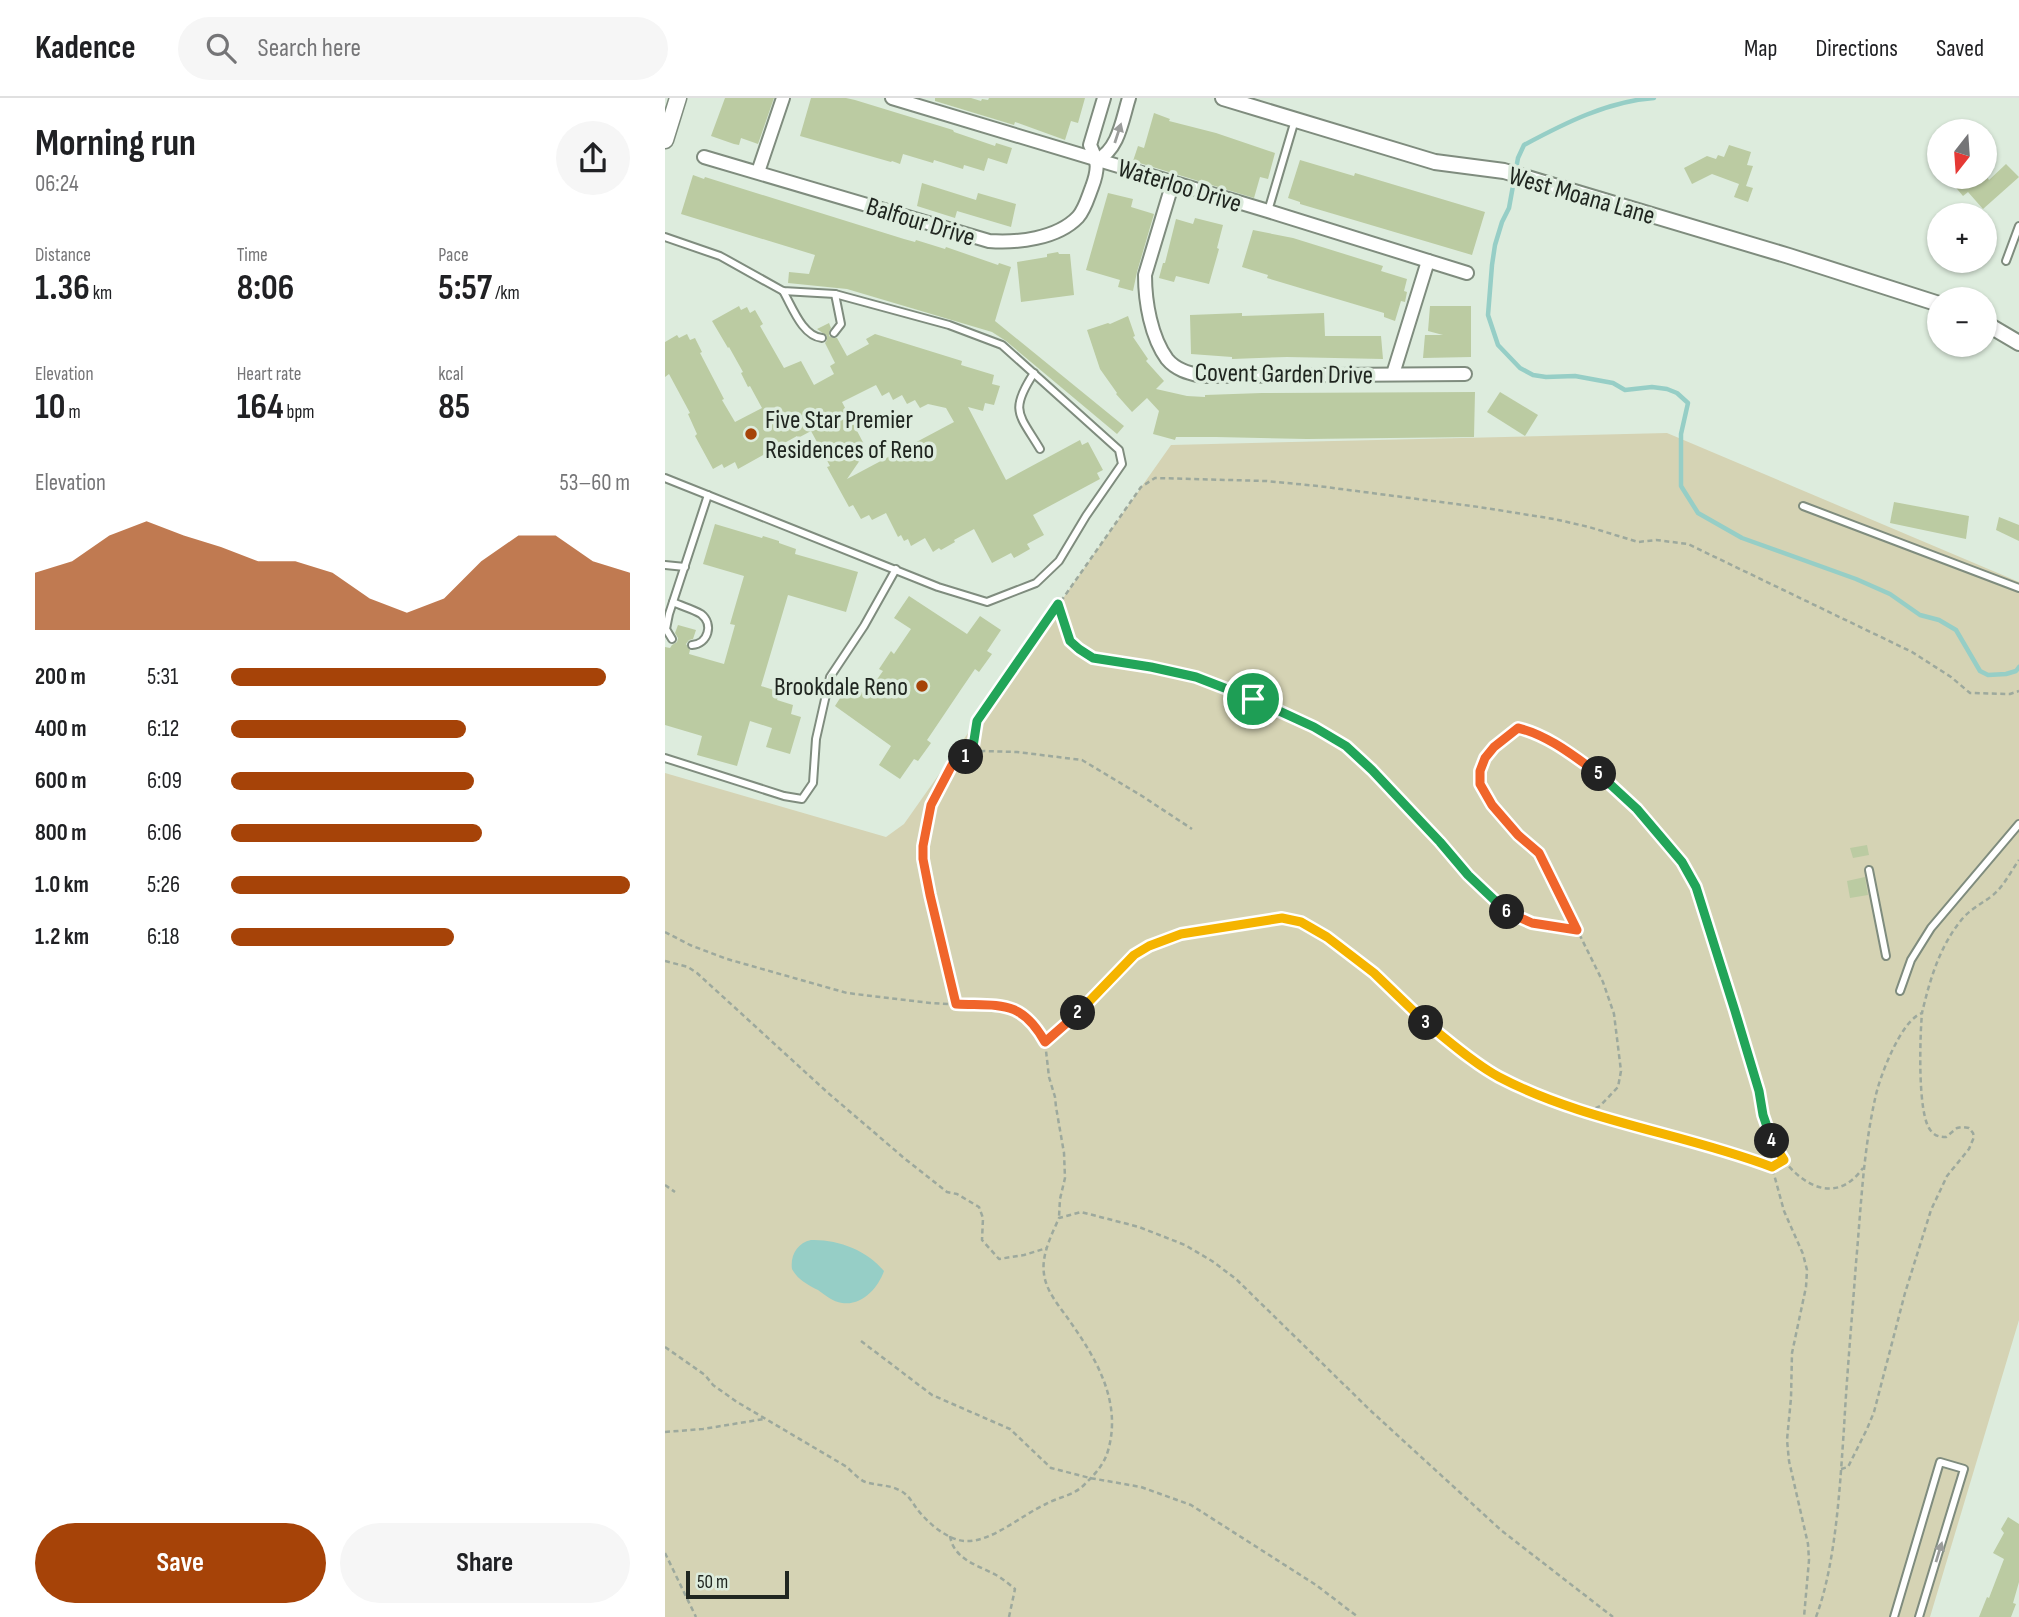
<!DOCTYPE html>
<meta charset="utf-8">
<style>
body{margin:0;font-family:"Sofia Sans Condensed",sans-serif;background:#f6f6f6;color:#202124;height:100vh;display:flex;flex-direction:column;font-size:26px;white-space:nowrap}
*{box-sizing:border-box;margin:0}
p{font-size:23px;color:#757577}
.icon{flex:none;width:38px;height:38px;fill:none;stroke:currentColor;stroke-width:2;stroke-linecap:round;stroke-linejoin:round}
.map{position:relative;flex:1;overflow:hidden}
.side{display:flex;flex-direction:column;background:#fff;width:665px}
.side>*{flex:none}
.needle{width:46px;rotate:197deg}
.fabs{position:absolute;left:1262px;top:21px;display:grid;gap:14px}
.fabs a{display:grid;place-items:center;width:70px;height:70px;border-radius:50%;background:#fff;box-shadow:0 2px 5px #0004;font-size:35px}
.scale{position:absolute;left:21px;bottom:18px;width:103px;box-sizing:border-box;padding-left:7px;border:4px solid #202620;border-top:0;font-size:19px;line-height:24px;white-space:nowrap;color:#202620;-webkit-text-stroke:5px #ddecdd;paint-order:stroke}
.pin{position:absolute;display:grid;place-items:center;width:60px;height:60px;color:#fff;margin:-30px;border:4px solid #fff;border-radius:50%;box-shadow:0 2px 7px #0007}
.km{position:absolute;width:35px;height:35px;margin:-18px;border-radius:50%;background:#222;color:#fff;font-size:19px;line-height:35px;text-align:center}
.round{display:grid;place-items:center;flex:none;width:74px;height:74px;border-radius:37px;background:#f6f6f6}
.head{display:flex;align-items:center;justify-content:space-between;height:119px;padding:0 35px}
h1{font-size:38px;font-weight:700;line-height:52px}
.metrics{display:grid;grid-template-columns:repeat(3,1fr);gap:10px;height:119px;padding:7px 35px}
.metrics div{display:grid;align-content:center}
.metrics b{font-size:35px;font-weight:700}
.metrics small{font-size:19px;font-weight:400}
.metrics p{font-size:19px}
.chart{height:196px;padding:14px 35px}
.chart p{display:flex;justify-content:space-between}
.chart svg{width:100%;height:126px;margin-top:7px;fill:#a64308;opacity:.7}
.cta{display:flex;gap:14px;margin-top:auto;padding:14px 35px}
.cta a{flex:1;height:80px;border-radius:42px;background:#a64308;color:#fff;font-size:28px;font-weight:700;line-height:80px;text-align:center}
.cta a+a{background:#f6f6f6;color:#202124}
ul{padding:0 35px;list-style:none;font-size:23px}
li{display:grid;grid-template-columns:112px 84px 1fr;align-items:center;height:52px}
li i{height:18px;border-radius:9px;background:#a64308}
header{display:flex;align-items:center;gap:42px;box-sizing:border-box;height:98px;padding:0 35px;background:#fff;border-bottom:2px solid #e0e0e0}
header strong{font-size:33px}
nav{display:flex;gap:38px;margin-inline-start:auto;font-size:24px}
.search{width:490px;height:63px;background:#f6f6f6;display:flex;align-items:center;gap:18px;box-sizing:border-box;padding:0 24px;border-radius:38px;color:#757577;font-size:26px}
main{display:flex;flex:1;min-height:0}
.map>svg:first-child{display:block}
</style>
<header>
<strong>Kadence</strong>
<div class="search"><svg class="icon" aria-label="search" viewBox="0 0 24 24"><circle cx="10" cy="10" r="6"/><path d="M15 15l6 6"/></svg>Search here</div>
<nav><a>Map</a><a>Directions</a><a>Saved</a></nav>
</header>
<main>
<section class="side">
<div class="head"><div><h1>Morning run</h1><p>06:24</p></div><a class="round"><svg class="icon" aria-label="share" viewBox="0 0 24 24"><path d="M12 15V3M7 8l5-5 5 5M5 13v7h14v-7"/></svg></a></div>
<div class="metrics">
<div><p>Distance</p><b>1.36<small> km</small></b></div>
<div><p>Time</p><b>8:06</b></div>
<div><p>Pace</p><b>5:57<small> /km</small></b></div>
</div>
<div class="metrics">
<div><p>Elevation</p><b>10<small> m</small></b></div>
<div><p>Heart rate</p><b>164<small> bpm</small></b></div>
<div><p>kcal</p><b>85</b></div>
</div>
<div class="chart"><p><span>Elevation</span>53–60 m</p>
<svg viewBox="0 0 160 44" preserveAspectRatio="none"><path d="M0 44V24L10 20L20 11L30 6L40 11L50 15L60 20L70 20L80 24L90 33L100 38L110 33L120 20L130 11L140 11L150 20L160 24V44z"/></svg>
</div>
<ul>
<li><b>200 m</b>5:31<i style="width:94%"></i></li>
<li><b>400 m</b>6:12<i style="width:59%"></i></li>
<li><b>600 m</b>6:09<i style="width:61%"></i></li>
<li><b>800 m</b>6:06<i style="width:63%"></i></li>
<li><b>1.0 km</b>5:26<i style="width:100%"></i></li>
<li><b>1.2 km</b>6:18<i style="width:56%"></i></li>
</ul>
<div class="cta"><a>Save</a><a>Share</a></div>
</section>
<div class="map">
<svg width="1354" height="1519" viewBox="0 0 1354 1519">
<rect width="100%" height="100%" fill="#ddecdd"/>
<polygon fill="#d5d3b4" points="1002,335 1354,484 1354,1222 1265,1519 0,1519 0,675 221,739 239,726 506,347"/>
<path fill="#96cec6" d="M146 1142C172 1141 202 1152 219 1173 213 1190 197 1208 177 1205 168 1204 160 1197 153 1192 143 1187 132 1181 127 1171 125 1158 132 1145 146 1142Z"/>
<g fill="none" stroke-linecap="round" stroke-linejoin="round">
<path stroke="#96cec6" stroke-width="4.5" d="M989 0C943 3 898 26 859 47L853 60 844 110 837 124 830 147 827 167 823 217 833 247 855 270 868 277 881 279 910 278 948 285 960 292 987 289 1002 291 1012 295 1023 305 1016 336V388L1033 415 1077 440 1191 481 1225 496 1255 517 1274 522 1291 532 1315 573 1323 577 1341 576 1351 573 1354 569"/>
</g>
<g fill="#bbcba2" fill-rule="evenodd">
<polygon points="60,0 109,0 93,46 76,40 74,47 69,46 46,38"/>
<polygon points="146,0 181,0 190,2 288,32 289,34 330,48 331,45 347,50 342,66 323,60 319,73 299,67 298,71 269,62 268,65 238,56 235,66 227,63 226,64 135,38"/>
<polygon points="270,0 306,0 316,3 317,1 323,2 324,0 420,0 413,25 406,23 400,42 350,24 349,27 270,3"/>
<polygon points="489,15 505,21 504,23 551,35 610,55 603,81 595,79 589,100 468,63 473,48 479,50"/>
<polygon points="1064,47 1086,54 1082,67 1088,68 1081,88 1088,90 1083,104 1069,99 1074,86 1047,76 1027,86 1019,70 1042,58 1051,61 1053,57 1059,59"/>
<polygon points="635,62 689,78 690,75 820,114 807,157 635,106 635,104 623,100"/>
<polygon points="1341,66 1354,79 1318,111 1303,94 1298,98 1282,79 1322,79 1324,82"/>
<polygon points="28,77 39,81 40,79 239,141 250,144 251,142 280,151 281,149 333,167 334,165 346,169 330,223 459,328 452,336 341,243 327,234 182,191 123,185 124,174 144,176 150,157 16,116"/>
<polygon points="257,85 311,102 313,95 351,106 346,129 292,113 290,120 252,108"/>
<polygon points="443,95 468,101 466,109 489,116 472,174 468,193 453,189 455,182 421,172"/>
<polygon points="530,120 558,127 552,150 554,151 544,186 511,178 509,184 494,180 498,165 500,165 511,121 528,126"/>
<polygon points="588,132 628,140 718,168 716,173 742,181 739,193 742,194 740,204 736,203 730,223 719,219 719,215 602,180 603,177 577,169"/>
<polygon points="393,154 394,156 405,156 409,197 356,204 352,164 382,159 382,156"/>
<path d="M74 208 76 212 82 209 85 215 90 212 98 226 95 228 119 270 136 263 149 287 169 276 165 268 170 265 160 245 162 242V238L152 231 164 225 166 230 164 234V238L168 240H172L182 258 204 246 201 241 210 236 297 263 296 267 329 277 327 286 335 288 329 307 320 305 318 313 303 309 341 382 415 342 417 347 423 344 438 372 432 375 435 381 368 417 379 437 362 446 365 451 349 460 346 455 327 465 309 431 289 442 290 444 276 452 274 450 268 454 260 440 246 448 243 441 239 443 236 437 233 439 221 415 207 422 204 417 196 421 188 407 184 409 162 369 165 368 146 333 133 340 132 338 73 371 70 364 59 370 57 366 48 371 30 338 32 336 23 316 25 315 4 276 0 279V244L12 237 14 240 22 236 25 242 30 240 37 254 35 255 59 301 57 302 70 324 97 310 85 288 83 289 76 275 78 274 64 249 63 250 47 223ZM211 287 217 298 224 294 228 302 237 297 242 306 250 302 255 310 263 306 281 310 289 324 182 381 202 352 177 304Z"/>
<polygon points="765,208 806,208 806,259 758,260 760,237 778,237 763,233"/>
<polygon points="577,215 577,218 659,215 660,238 716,238 718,261 622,259 567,261 567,259 526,256 525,217"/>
<polygon points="463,218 470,238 468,239 483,261 481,263 499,283 491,291 522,298 540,299 540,297 597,295 810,294 809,339 642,341 551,339 511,339 510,342 488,336 494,313 482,300 467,314 451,296 452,295 435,271 422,232 443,225 445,226"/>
<polygon points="835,294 873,317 860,338 822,314"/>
<polygon points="1229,404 1304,418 1301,441 1225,425"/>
<polygon points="1334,419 1354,427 1354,443 1331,432"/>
<polygon points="50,426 97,440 98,438 114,443 114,445 131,451 130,456 193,474 181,514 123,497 96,588 115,594 112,602 128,607 126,616 136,619 125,656 101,649 107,630 85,623 72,668 32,657 37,638 0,627 0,549 5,550 7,547 12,544 13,540 10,535 13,527 31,532 28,541 24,542 21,546 25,552 24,556 59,566 70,527 65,526 79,478 38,466"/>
<polygon points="244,498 302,536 315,518 336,532 322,553 327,556 314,574 310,571 297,590 262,642 266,645 253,663 249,661 235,681 214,667 226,648 170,608 184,586 201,597 218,573 214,571 226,553 229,556 246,531 229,520"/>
<polygon points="1202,747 1204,757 1188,760 1185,750"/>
<polygon points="1200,779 1203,797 1185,800 1182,783"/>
<polygon points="1343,1419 1354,1426 1354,1484 1348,1505 1351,1506 1346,1519 1314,1519 1322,1499 1324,1500 1339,1461 1328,1455 1339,1435 1336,1431"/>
</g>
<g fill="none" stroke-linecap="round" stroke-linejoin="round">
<g stroke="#7f8c7e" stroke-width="10">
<g id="service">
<polyline points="603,113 630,22"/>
<polyline points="0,139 55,158 118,193 170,196 284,227 337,247 454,352 457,366 421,418 394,463 371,485 322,504 273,489 0,380"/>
<polyline points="1341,163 1354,128"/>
<path d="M118 193C127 208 137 238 157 240"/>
<polyline points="169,235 176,226 170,196"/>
<path d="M369 275C344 313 354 316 375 351"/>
<polyline points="1138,408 1354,490"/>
<polyline points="0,467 20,469"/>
<path d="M8 504C16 508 28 511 36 516 49 526 43 546 27 547"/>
<polyline points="7,541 1,531 4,516 43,397"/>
<polyline points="0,660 119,698 137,701 148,685 151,641 165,579 199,528 231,471"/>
<polyline points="1204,772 1221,858"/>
<polyline points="1235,893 1246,862 1266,830 1354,726"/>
<polyline points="1229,1519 1275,1364 1299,1371 1254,1519"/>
</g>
</g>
<g stroke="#7f8c7e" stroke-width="16">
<g id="minor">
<polyline points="227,0 603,113 802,175"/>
<path d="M39 59 324 143C352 145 392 141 413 119 420 111 423 99 427 89 434 70 433 64 425 47L439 0"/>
<path d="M432 62C454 51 457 22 464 0"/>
<polyline points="93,74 118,0"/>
<path d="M508 84 480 177C480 204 486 239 502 261 511 272 524 275 536 278L800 276"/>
<polyline points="728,276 763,163"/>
</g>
</g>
<g stroke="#7f8c7e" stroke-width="18">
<g id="tertiary">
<polyline points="558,0 770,64 839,73 1124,158 1274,206"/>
<polyline points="1320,225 1354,245"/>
</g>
</g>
<g stroke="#7f8c7e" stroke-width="19">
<polyline id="secondary" points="0,42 13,0"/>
</g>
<g stroke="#9da99d" stroke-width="2.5" stroke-dasharray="5 3.5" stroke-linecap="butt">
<polyline points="394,507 405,543 414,551 428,560 486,569 531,579 588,601 649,629 682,648 707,672 775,744 803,777 842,814 867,825 912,832"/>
<polyline points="307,655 312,623 476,389 490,380 601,383 653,388 814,409 889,421 924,429 973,444 991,442 1023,446 1247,554 1286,579 1305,595 1345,596 1354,593"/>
<polyline points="0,834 25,847 62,861 182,895 265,905 349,910 369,926 380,944 384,979 390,999 391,1009 399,1055 400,1080 395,1101 394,1119"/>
<polyline points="0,863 23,869 32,875 162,994 239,1060 282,1094 292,1096 314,1109 318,1120 317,1142 334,1161 359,1157 382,1150"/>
<polyline points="291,906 265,797 258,761 258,748 266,707 287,667 307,655 319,653 352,654 417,662 477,698 527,731"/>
<path d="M380 944 405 923 469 857 484 847 516 836 617 820 636 824 661 839 709 875 758 923 832 978 881 1001 922 1014 935 1008 953 989 956 973 949 916 938 884 874 755 853 737 827 707 815 686V673L820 660 829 649 854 630 866 633 911 659 942 682 972 711 1017 764 1031 789 1047 834 1094 993C1097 1010 1099 1025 1106 1041 1118 1069 1155 1108 1187 1082 1191 1079 1195 1074 1198 1070"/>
<polyline points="922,1014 1058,1053 1107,1069 1119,1113 1138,1156 1142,1172 1141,1189 1127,1255 1126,1300 1122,1342 1124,1363 1143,1446 1144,1462 1139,1519"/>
<polyline points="1107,1069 1119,1062"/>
<polyline points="0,1087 10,1094"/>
<polyline points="196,1243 267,1297 345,1331 386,1370 425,1380 476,1389 526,1407 651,1487 693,1519"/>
<path d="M0 1249 40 1277 48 1287 72 1304 182 1369C187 1374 193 1380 198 1383 209 1388 223 1386 234 1392 243 1396 247 1404 252 1411 262 1424 282 1442 300 1443 326 1445 358 1416 381 1406 393 1399 408 1398 419 1387 431 1375 440 1366 444 1349 456 1301 430 1259 404 1222 394 1208 381 1193 379 1176 376 1157 387 1136 394 1120L416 1114 474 1129 520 1147 547 1163 571 1181 707 1314 837 1433 948 1519"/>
<polyline points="0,1334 38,1331 99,1321"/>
<path d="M1176 1371 1183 1369 1202 1331 1209 1314 1240 1195 1266 1112 1282 1078 1304 1051 1309 1039 1308 1035 1304 1030 1297 1029 1292 1030 1281 1039C1275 1039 1270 1038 1266 1033 1252 1018 1255 937 1257 915"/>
<path d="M285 1438C289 1462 313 1467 331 1477 338 1481 344 1486 350 1491L344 1519"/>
<polyline points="0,1455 31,1519"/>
<path d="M1151 1519C1171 1466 1175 1387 1179 1330 1182 1275 1187 1220 1191 1165 1196 1110 1198 1055 1210 1001 1214 980 1236 922 1257 915 1265 881 1275 847 1298 820 1307 810 1318 805 1328 797 1339 788 1346 773 1354 762"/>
</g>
<use href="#service" stroke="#fff" stroke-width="6"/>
<use href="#minor" stroke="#fff" stroke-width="12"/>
<use href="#tertiary" stroke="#fff" stroke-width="14"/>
<use href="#secondary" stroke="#fff" stroke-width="16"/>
</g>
<defs><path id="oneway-solid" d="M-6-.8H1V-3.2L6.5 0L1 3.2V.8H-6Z" transform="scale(1.75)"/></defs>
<g fill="#9b9d9b">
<use href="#oneway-solid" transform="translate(453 35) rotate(-72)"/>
<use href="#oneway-solid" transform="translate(1274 1454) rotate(-73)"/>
</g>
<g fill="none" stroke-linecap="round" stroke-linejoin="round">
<g stroke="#fff" stroke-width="14">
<polyline id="split-1" points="301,659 307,655 312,623 393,506 405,543 414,551 428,560 486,569 531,579 588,601"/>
</g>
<g stroke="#fff" stroke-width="14">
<path id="split-2" d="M301 659 287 667 266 707 258 748V761L265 797 291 906C335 908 356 901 380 944L413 915"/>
</g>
<g stroke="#fff" stroke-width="14">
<polyline id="split-3" points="413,915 469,857 484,848 516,836 617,820 636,824 662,839 709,875 761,925"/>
</g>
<g stroke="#fff" stroke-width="14">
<path id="split-4" d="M761 925C784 943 808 965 834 979 920 1024 1018 1035 1107 1069L1119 1062 1107 1043"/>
</g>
<g stroke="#fff" stroke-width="14">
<polyline id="split-5" points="934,676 972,711 1017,764 1031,789 1070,913 1094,993 1098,1017 1107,1043"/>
</g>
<g stroke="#fff" stroke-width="14">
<path id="split-6" d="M842 814 867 825 912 832 874 755 853 737 827 707 815 686V673L820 660 829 649 853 630C883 637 910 659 934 676"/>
</g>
<g stroke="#fff" stroke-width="14">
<polyline id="split-7" points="588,601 649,629 681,648 707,672 775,744 803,777 842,814"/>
</g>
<use href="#split-1" stroke="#22a559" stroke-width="9"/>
<use href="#split-2" stroke="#f0652b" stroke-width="9"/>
<use href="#split-3" stroke="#f5b400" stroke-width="9"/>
<use href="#split-4" stroke="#f5b400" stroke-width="9"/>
<use href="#split-5" stroke="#22a559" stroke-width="9"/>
<use href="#split-6" stroke="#f0652b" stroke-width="9"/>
<use href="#split-7" stroke="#22a559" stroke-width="9"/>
</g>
<g fill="#a64308" stroke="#ddecdd" stroke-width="2.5">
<circle cx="86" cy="336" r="7"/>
<circle cx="257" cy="588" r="7"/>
</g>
<g text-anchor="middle" stroke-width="7" stroke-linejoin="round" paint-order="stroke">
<g font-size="26" fill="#202620" stroke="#ddecdd">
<text transform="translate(515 87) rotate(17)" y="9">Waterloo Drive</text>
<text transform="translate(917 97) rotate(16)" y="9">West Moana Lane</text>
<text transform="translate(256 123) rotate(17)" y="9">Balfour Drive</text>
<text transform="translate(619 275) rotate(1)" y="9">Covent Garden Drive</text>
</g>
<g font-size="26" fill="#202620" stroke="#ddecdd" text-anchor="start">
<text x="100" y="330">Five Star Premier<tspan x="100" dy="30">Residences of Reno</tspan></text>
<text x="243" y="597" text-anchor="end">Brookdale Reno</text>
</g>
</g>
</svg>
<div class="fabs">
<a><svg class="needle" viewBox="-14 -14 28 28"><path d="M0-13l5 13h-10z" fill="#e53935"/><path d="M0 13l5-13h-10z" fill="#757577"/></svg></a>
<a>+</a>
<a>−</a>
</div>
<div class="scale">50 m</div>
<div class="pin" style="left:588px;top:601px;background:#1e9e55"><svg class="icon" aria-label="arrive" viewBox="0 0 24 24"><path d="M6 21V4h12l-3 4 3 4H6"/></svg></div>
<b class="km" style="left:301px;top:659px">1</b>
<b class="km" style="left:413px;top:915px">2</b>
<b class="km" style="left:761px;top:925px">3</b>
<b class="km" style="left:1107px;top:1043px">4</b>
<b class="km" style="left:934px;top:676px">5</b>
<b class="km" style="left:842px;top:814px">6</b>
</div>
</main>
